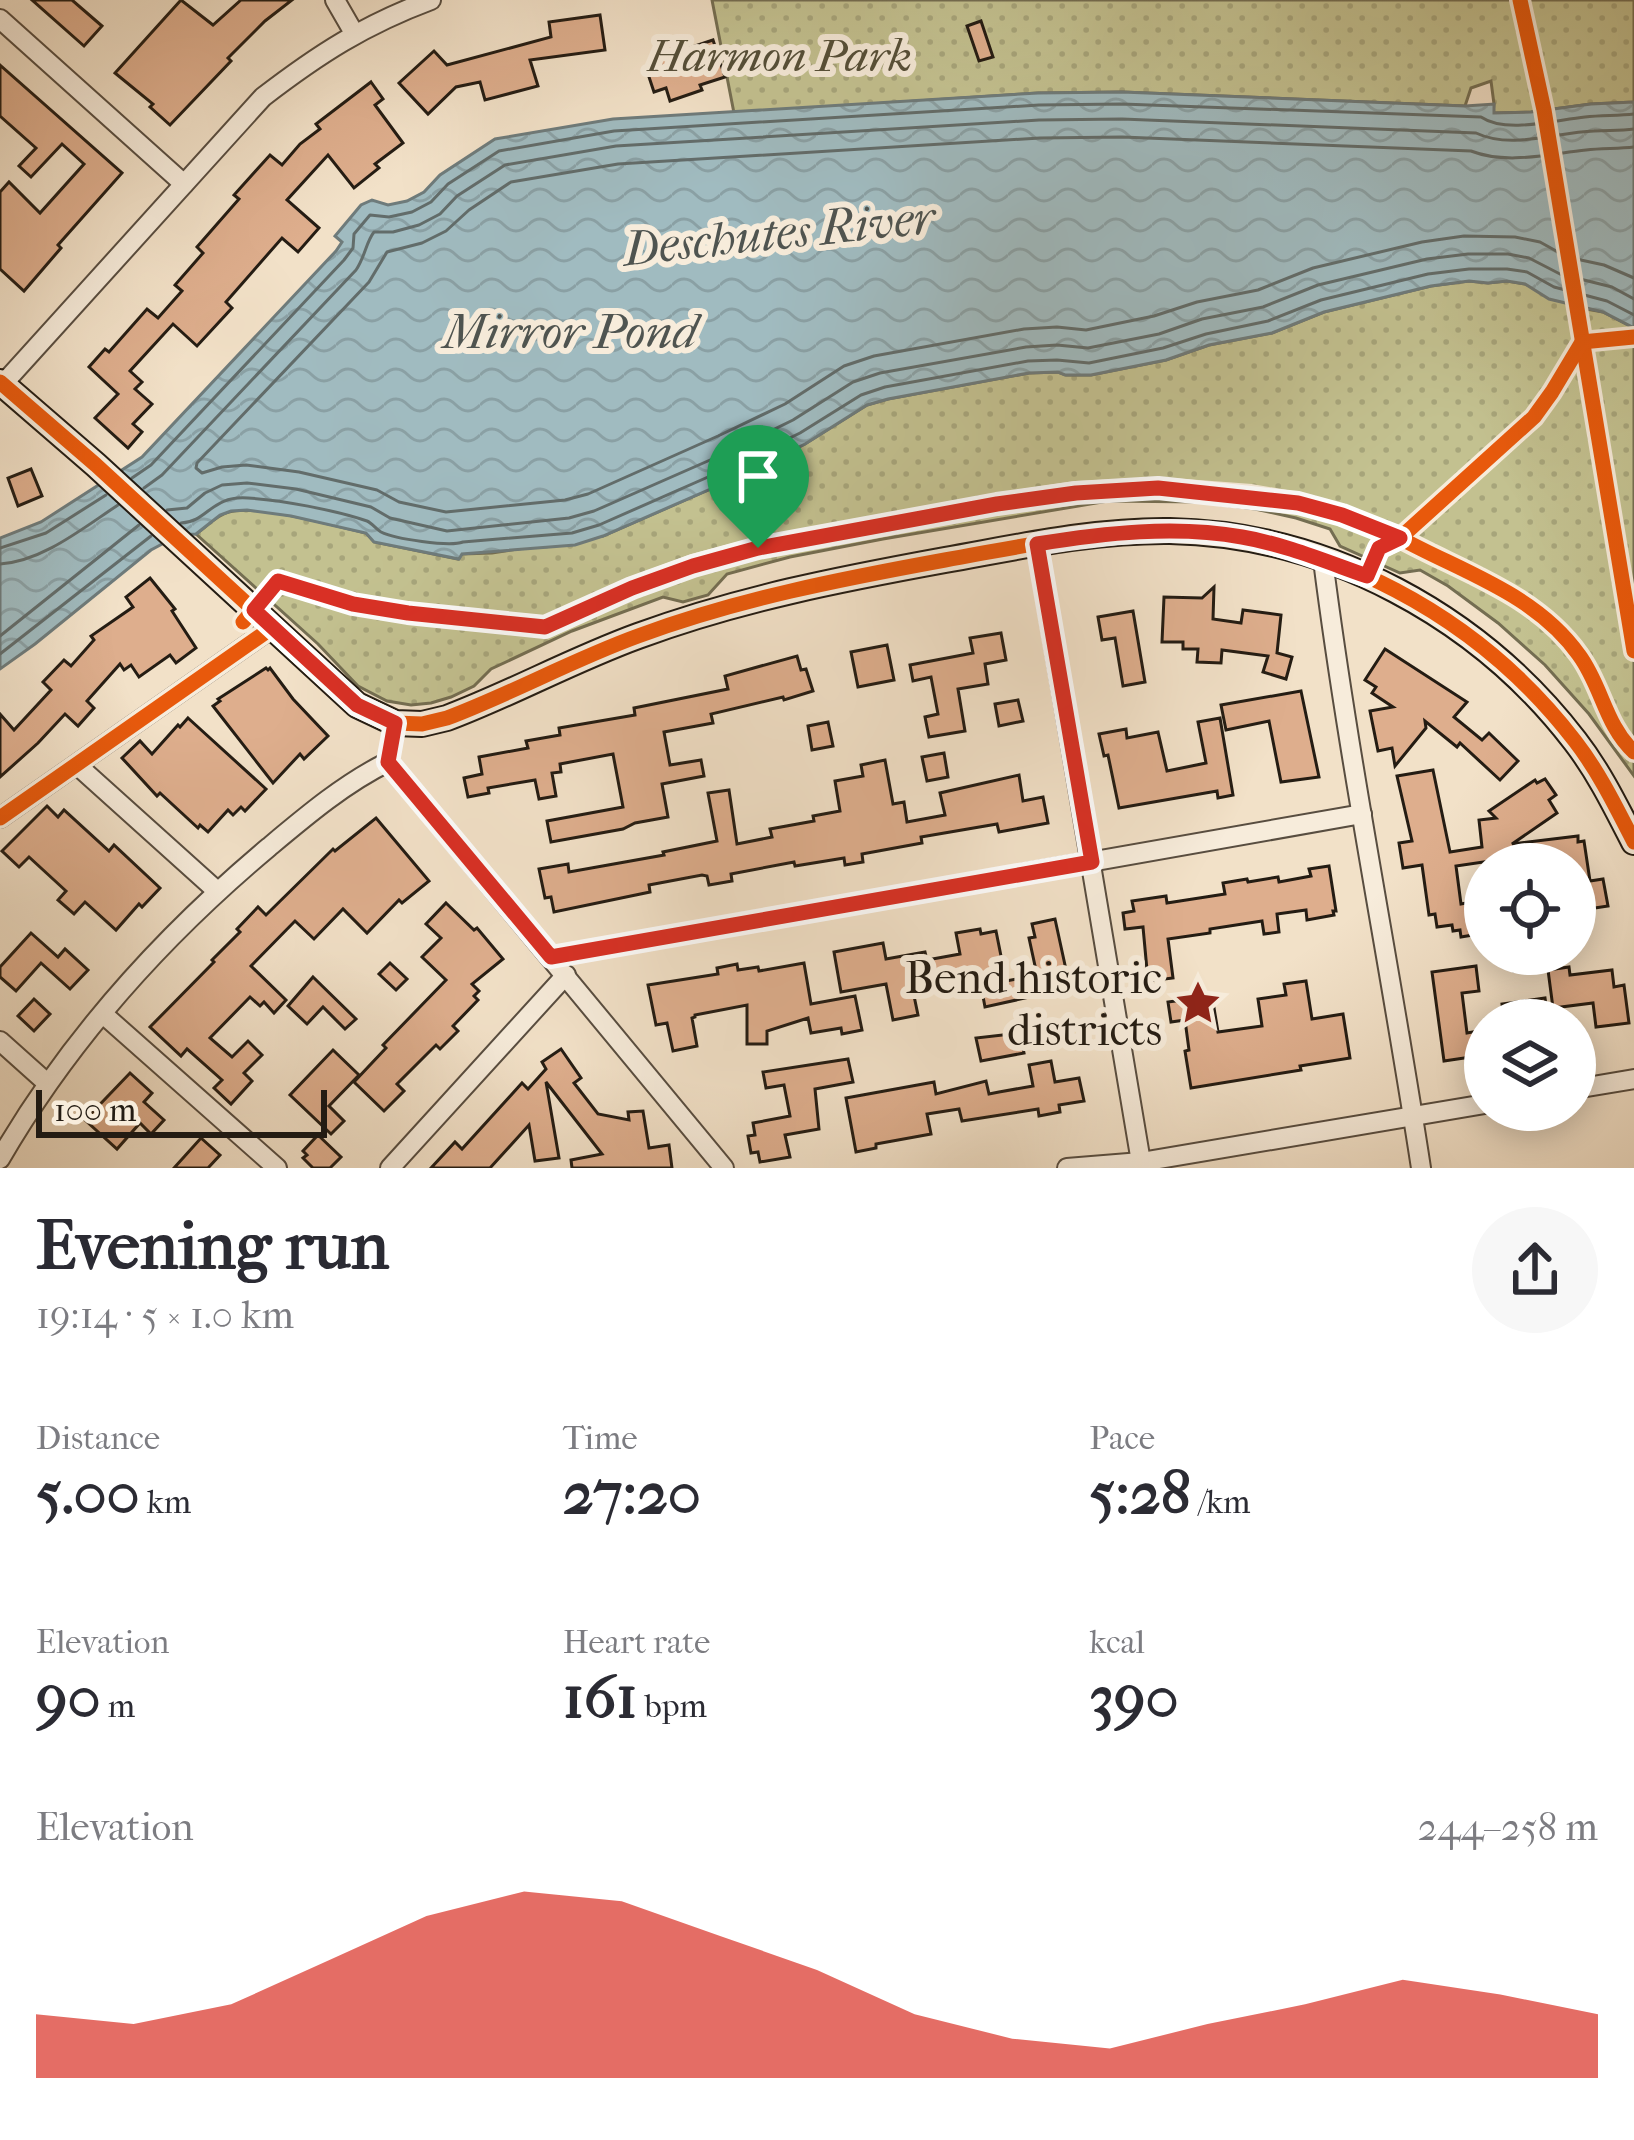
<!DOCTYPE html>
<meta charset="utf-8">
<style>
body{margin:0;font-family:"IM FELL French Canon",serif;background:#f7f7f7;color:#2b2b33;height:100vh;display:flex;flex-direction:column;font-size:45px;white-space:nowrap}
*{box-sizing:border-box;margin:0}
p{font-size:39px;color:#7c7c81}
.icon{flex:none;width:66px;height:66px;fill:none;stroke:currentColor;stroke-width:2;stroke-linecap:round;stroke-linejoin:round}
.map{position:relative;height:1168px;overflow:hidden}
.sheet{display:flex;flex-direction:column;background:#fff;flex:1}
.sheet>*{flex:none}
.tools{position:absolute;left:1464px;top:843px;display:grid;gap:24px}
.tools a{display:grid;place-items:center;width:132px;height:132px;border-radius:50%;background:#fff;box-shadow:0 6px 30px #0003;font-size:60px}
.scale{position:absolute;left:36px;bottom:30px;width:291px;box-sizing:border-box;padding-left:12px;border:6px solid #241c13;border-top:0;font-size:33px;line-height:42px;white-space:nowrap;color:#241c13;-webkit-text-stroke:9px #f7ecdb;paint-order:stroke}
.pin{position:absolute;display:grid;place-items:center;width:102px;height:102px;color:#fff;margin:-123px -51px;border-radius:50% 50% 50% 0;rotate:-45deg;box-shadow:0 0 12px #0007}
.pin .icon{rotate:45deg}
.round{display:grid;place-items:center;flex:none;width:126px;height:126px;border-radius:63px;background:#f7f7f7}
.head{display:flex;align-items:center;justify-content:space-between;height:204px;padding:0 36px}
h1{font-size:66px;font-weight:700;line-height:90px}
.metrics{display:grid;grid-template-columns:repeat(3,1fr);gap:18px;height:204px;padding:12px 36px}
.metrics div{display:grid;align-content:center}
.metrics b{font-size:60px;font-weight:700}
.metrics small{font-size:33px;font-weight:400}
.metrics p{font-size:33px}
.chart{height:336px;padding:24px 36px}
.chart p{display:flex;justify-content:space-between}
.chart svg{width:100%;height:216px;margin-top:12px;fill:#d93025;opacity:.7}
.map>svg:first-child{display:block}
</style>
<div class="map">
<svg width="1634" height="1168" viewBox="0 0 1634 1168">
<defs>
<pattern id="park-dots" width="8" height="8" patternUnits="userSpaceOnUse" patternTransform="scale(3)"><rect width="8" height="8" fill="#c3c190"/><path d="M2 2h.1M6 6h.1" fill="none" stroke="#a7a57b" stroke-width="1.8" stroke-linecap="round"/></pattern>
<pattern id="water-waves" width="16" height="10" patternUnits="userSpaceOnUse" patternTransform="scale(3)"><rect width="16" height="10" fill="#a0bbc0"/><path d="M0 5q4-4 8 0t8 0" fill="none" stroke="#8aa0a4"/></pattern>
</defs>
<rect width="100%" height="100%" fill="#f2e1c8"/>
<filter id="stains"><feTurbulence type="fractalNoise" baseFrequency=".00167" numOctaves="4"/><feColorMatrix values="0 0 0 0 .2 0 0 0 0 .09 0 0 0 0 .02 0 0 0 .5 -.17"/></filter>
<radialGradient id="worn" r=".72"><stop offset=".6" stop-color="#630" stop-opacity="0"/><stop offset="1" stop-color="#630" stop-opacity=".3"/></radialGradient>
<g fill="url(#park-dots)" stroke="#746e52" stroke-width="3">
<polygon points="712,0 1634,0 1634,102 1591,104 1531,112 1493,113 1494,104 1491,81 1471,88 1465,106 1122,92 1038,93 734,113"/>
<path d="M1469 281 1488 283 1507 281 1525 284 1575 307 1603 312 1634 328V776L1589 714 1545 665 1498 623 1448 586 1420 570 1400 573 1340 546 1330 529 1296 518 1255 509 1200 502 1108 501 883 539 790 557 727 574 708 595 683 602 663 597 572 631 491 669 474 686 451 697 431 703 411 705 387 701 358 686 318 644 196 534C207 527 216 515 229 512 258 504 334 526 366 533L374 542 458 559 462 554 492 553 603 536 738 477 805 444 867 405 888 399 1029 373 1058 372 1066 375H1091L1166 360 1209 345 1272 333 1324 312 1431 286Z"/>
</g>
<polygon fill="url(#water-waves)" stroke="#6e7b7b" stroke-width="3" points="1122,92 1465,106 1494,104 1494,113 1531,112 1591,104 1634,102 1634,328 1603,312 1549,299 1525,284 1507,281 1488,283 1469,281 1431,286 1324,312 1272,333 1209,345 1166,360 1091,375 1065,375 1058,372 1029,373 888,399 867,405 805,444 738,477 603,536 575,545 462,554 459,559 374,542 366,533 291,516 247,510 231,511 220,515 196,534 179,535 151,550 35,644 0,669 0,538 41,522 142,457 336,251 342,242 335,236 361,205 372,200 388,205 407,201 424,192 440,175 495,139 613,119 1038,93"/>
<g fill="none" stroke-linecap="round" stroke-linejoin="round">
<g stroke="#626c6a" stroke-width="3">
<path d="M1634 147C1618 149 1602 148 1586 150 1548 154 1507 165 1471 151L1122 137 1040 138 618 164 511 182 469 210 446 231 422 243 387 252 369 282 197 463 196 468 202 473 222 467 246 465 299 472 377 490 399 502 446 512 565 500 588 494 718 436 785 404 844 366 874 356 1024 329 1057 327 1086 330 1154 316 1197 302 1258 290 1313 268 1422 242 1464 236 1515 237 1540 242 1567 257 1604 265 1634 278"/>
<path d="M132 478 151 465 344 260 353 248 354 234 370 215 389 217 412 212 431 202 448 184 499 151 614 131 1039 105 1122 104 1481 117C1506 134 1555 120 1585 117 1602 115 1618 116 1634 114"/>
<path d="M144 488 162 475 356 270C365 257 366 242 374 232H393L419 225 440 214 457 196 505 165 616 146 1039 120 1122 119 1476 133C1512 150 1556 132 1594 131 1608 130 1620 131 1634 129"/>
<polyline points="167,510 187,508 205,493 222,485 247,483 296,489 371,507 390,518 447,531 569,518 594,511 726,453 793,420 853,382 880,373 1026,347 1057,345 1088,348 1159,334 1202,319 1263,307 1318,285 1427,259 1468,254 1508,254 1529,258 1560,274 1612,287 1634,299"/>
<path d="M181 523C208 522 211 495 248 498 281 500 335 510 367 521 372 523 376 529 381 532 395 539 449 547 463 542L572 533 599 525 733 466 800 433 861 395 885 387 1028 361 1057 360 1089 363 1163 348 1206 334 1268 321 1321 300 1428 274 1469 269H1507L1527 272 1554 287 1607 301 1634 315"/>
<polyline points="0,548 46,533 106,495"/>
<path d="M0 564C43 561 83 528 118 505"/>
<polyline points="0,636 139,525"/>
<polyline points="0,654 151,536"/>
</g>
</g>
<g fill="#deae8d" stroke="#241c13" stroke-width="3">
<polygon points="32,0 72,0 102,26 84,46"/>
<polygon points="181,0 213,25 241,0 292,0 265,21 228,58 231,61 170,125 150,107 153,104 115,73"/>
<polygon points="600,15 605,50 530,60 538,86 485,100 480,82 456,87 428,114 399,83 434,51 447,65 551,37 549,22"/>
<polygon points="981,21 993,57 979,61 967,26"/>
<polygon points="713,40 725,77 700,85 702,90 670,101 666,88 654,92 648,74 662,69 659,58"/>
<polygon points="0,65 122,173 58,245 61,248 24,291 0,269 0,192 9,182 40,213 84,164 62,144 31,177 19,166 36,148 0,116"/>
<polygon points="371,82 383,99 375,105 403,143 375,164 379,168 354,188 328,155 287,200 319,228 298,252 282,238 226,302 232,308 197,346 173,324 130,371 142,382 135,389 152,404 133,424 142,432 128,448 95,418 118,394 89,367 105,349 109,352 147,309 158,318 182,291 175,285 203,253 197,247 239,199 234,195 270,155 282,165 300,144 320,129 316,124"/>
<polygon points="31,469 42,496 18,506 8,478"/>
<polygon points="150,578 175,609 172,611 196,648 176,663 170,655 139,677 131,665 124,670 120,664 87,701 94,708 78,726 65,714 38,743 0,777 0,714 14,730 51,690 43,682 64,660 71,666 94,640 91,636 133,607 126,597"/>
<polygon points="1214,587 1213,619 1241,623 1243,610 1281,615 1277,653 1292,657 1286,679 1263,672 1268,656 1222,650 1221,663 1197,662 1198,649 1183,649 1183,642 1162,642 1164,597 1202,598"/>
<polygon points="1133,611 1145,682 1123,686 1115,638 1102,640 1098,617"/>
<polygon points="1001,633 1006,660 985,664 988,684 958,689 965,731 929,737 925,717 938,714 931,677 913,681 910,665 973,653 970,638"/>
<polygon points="887,645 894,680 858,687 851,652"/>
<polygon points="1385,649 1467,702 1454,717 1482,740 1489,733 1518,761 1500,780 1460,743 1457,747 1425,721 1426,728 1395,766 1392,748 1378,751 1370,711 1393,707 1372,693 1376,687 1365,680"/>
<polygon points="797,656 801,670 806,669 813,691 784,700 783,697 711,714 713,723 664,732 670,765 701,760 704,776 662,784 668,817 635,823 623,829 551,842 547,821 623,807 613,754 560,764 561,772 552,773 556,796 539,799 535,780 488,788 489,793 468,797 464,778 482,774 479,757 528,748 526,741 560,735 559,728 635,715 634,708 728,689 725,676"/>
<polygon points="266,668 268,670 270,668 293,699 328,736 304,759 300,754 273,783 213,706 220,701 218,699"/>
<polygon points="1301,691 1319,777 1281,782 1269,721 1226,730 1221,705"/>
<polygon points="1018,700 1023,721 999,726 995,704"/>
<polygon points="188,718 266,789 245,811 241,807 233,815 228,810 208,832 200,825 198,828 160,793 157,796 122,758 140,741 152,754 178,725 180,727"/>
<polygon points="1220,718 1233,795 1218,798 1217,791 1119,808 1108,755 1104,756 1099,734 1126,729 1127,738 1158,732 1167,771 1206,763 1198,722"/>
<polygon points="828,722 833,746 812,750 808,726"/>
<polygon points="944,753 948,777 927,781 922,757"/>
<polygon points="885,760 893,804 904,802 907,822 945,815 940,793 1019,775 1023,801 1043,797 1048,823 999,832 997,824 921,837 922,843 862,854 863,862 845,865 844,858 795,866 794,862 731,874 732,881 709,885 707,876 702,875 649,885 650,892 554,912 551,897 545,898 539,869 568,864 569,872 664,855 663,852 717,841 708,793 729,790 737,844 772,837 770,829 814,821 813,816 840,811 835,781 863,776 861,765"/>
<polygon points="1433,770 1450,852 1482,847 1479,820 1496,818 1489,811 1535,780 1537,783 1545,779 1556,795 1549,800 1557,813 1512,844 1578,836 1578,842 1584,841 1590,881 1603,879 1608,906 1575,911 1575,864 1533,864 1531,855 1456,866 1461,904 1482,900 1485,933 1461,937 1460,930 1453,931 1452,925 1437,927 1435,914 1429,915 1422,865 1403,868 1399,843 1412,841 1397,776"/>
<polygon points="47,806 58,817 64,810 109,851 114,845 160,888 142,907 139,904 116,930 85,902 74,914 58,900 66,891 29,857 19,867 2,851"/>
<polygon points="376,818 429,881 402,903 399,900 367,933 343,909 314,939 295,921 251,966 286,1000 274,1013 264,1002 260,1006 250,997 210,1038 232,1057 248,1041 262,1055 244,1073 252,1081 231,1104 214,1088 222,1080 187,1049 181,1056 150,1027 214,962 212,960 240,932 237,929 258,907 266,915 333,849 335,851"/>
<polygon points="1329,866 1336,911 1333,911 1334,915 1307,920 1306,910 1277,914 1279,932 1264,934 1262,921 1210,929 1210,933 1168,939 1173,978 1148,981 1143,927 1125,929 1123,913 1134,911 1132,901 1166,896 1167,903 1225,894 1223,883 1247,879 1248,882 1278,877 1279,882 1311,876 1309,869"/>
<polygon points="446,903 474,930 477,928 503,959 472,984 479,991 474,996 478,1000 453,1026 458,1031 440,1049 436,1045 397,1084 404,1091 384,1111 354,1082 386,1048 383,1045 446,980 422,957 441,938 426,924"/>
<polygon points="1055,919 1070,988 985,1007 979,975 931,983 932,988 913,991 918,1015 893,1020 886,984 841,992 834,952 883,943 886,959 925,952 927,960 960,954 956,933 980,929 981,934 996,931 1006,981 1037,975 1029,938 1035,937 1032,924"/>
<polygon points="31,933 58,957 65,949 88,970 70,989 41,963 16,991 0,977 0,967"/>
<polygon points="1511,954 1539,954 1541,968 1514,971"/>
<polygon points="390,963 407,979 396,990 379,974"/>
<polygon points="804,963 811,1004 855,996 862,1030 842,1034 841,1028 811,1033 808,1018 767,1031 767,1044 747,1044 747,1005 695,1015 695,1017 692,1018 697,1046 673,1051 667,1023 656,1025 648,985 718,974 717,968 737,964 738,970 758,967 759,971"/>
<polygon points="1476,966 1479,991 1462,993 1467,1033 1484,1030 1485,1048 1470,1050 1471,1057 1444,1061 1432,972"/>
<polygon points="1569,967 1570,975 1612,970 1614,987 1624,985 1629,1023 1596,1027 1593,1003 1553,1008 1548,970"/>
<polygon points="313,977 356,1019 345,1029 323,1007 307,1024 288,1006"/>
<polygon points="1306,981 1312,1019 1343,1014 1350,1058 1300,1066 1301,1070 1191,1088 1185,1051 1189,1050 1185,1020 1171,1022 1168,1002 1212,996 1218,1032 1262,1026 1258,999 1286,995 1284,984"/>
<polygon points="1545,998 1548,1020 1504,1020 1502,1004"/>
<polygon points="34,999 50,1014 34,1031 18,1016"/>
<polygon points="1020,1033 1024,1053 981,1061 976,1038"/>
<polygon points="561,1049 581,1078 574,1083 598,1114 629,1120 628,1112 643,1111 649,1148 669,1145 672,1168 572,1168 571,1160 602,1154 546,1082 559,1158 535,1161 529,1125 490,1168 431,1168 455,1142 462,1149 522,1083 528,1089 546,1069 542,1062"/>
<polygon points="333,1050 359,1075 329,1106 344,1121 331,1134 290,1095"/>
<polygon points="848,1059 853,1082 815,1089 819,1129 785,1135 790,1157 760,1162 758,1152 751,1153 748,1136 755,1135 753,1123 790,1116 784,1085 766,1088 763,1072"/>
<polygon points="1051,1061 1055,1082 1079,1078 1084,1101 1059,1105 1060,1112 1039,1116 1038,1109 962,1121 959,1109 927,1114 931,1134 876,1144 876,1148 856,1152 846,1098 934,1082 936,1094 986,1081 989,1094 999,1092 1033,1086 1029,1065"/>
<polygon points="130,1073 152,1093 144,1102 164,1120 151,1134 140,1123 117,1149 85,1120"/>
<polygon points="318,1135 341,1157 330,1168 313,1168 303,1158 307,1155 303,1151"/>
<polygon points="201,1138 220,1155 208,1168 174,1168"/>
</g>
<g fill="none" stroke-linecap="round" stroke-linejoin="round">
<g stroke="#584d40" stroke-width="22">
<g id="street">
<polyline points="335,0 354,33"/>
<polyline points="0,19 184,184"/>
<path d="M3 384 263 97C319 54 364 25 431 0"/>
<polyline points="1037,544 1142,1168"/>
<path d="M1323 560C1349 764 1390 965 1421 1168"/>
<polyline points="395,723 388,762 724,1168"/>
<polyline points="77,765 217,891"/>
<polyline points="0,818 273,627"/>
<polyline points="551,957 1362,814"/>
<polyline points="103,1014 277,1168"/>
<polyline points="0,1041 47,1083"/>
<polyline points="1575,1089 1634,1079"/>
<path d="M0 1159C69 1040 164 935 269 847 306 816 345 783 388 762"/>
<polyline points="390,1168 566,975"/>
<polyline points="1067,1168 1141,1162 1485,1104"/>
</g>
</g>
<g stroke="#241c13" stroke-width="28">
<path id="secondary" d="M0 382 96 465 357 705 395 723 422 724 447 718C511 694 572 660 638 636 738 599 841 579 945 560 1019 547 1094 530 1170 531 1328 534 1479 616 1575 741 1599 772 1616 807 1634 842"/>
</g>
<use href="#street" stroke="#f7ecdb" stroke-width="18"/>
<use href="#secondary" stroke="#f7ecdb" stroke-width="24"/>
<g stroke="#f7ecdb" stroke-width="22">
<g id="cycleway">
<polyline points="1520,0 1544,110 1634,651"/>
<path d="M0 382 96 465 357 705 395 723 422 724 447 718C511 694 572 660 638 636 738 599 841 579 945 560 1019 547 1094 530 1170 531 1328 534 1479 616 1575 741 1599 772 1616 807 1634 842"/>
<path d="M1367 576 1379 549 1400 538C1462 572 1536 594 1579 655 1602 686 1605 725 1634 752"/>
<polyline points="243,622 278,581 353,604 408,613 545,627 632,588 693,565 758,548 997,504 1076,492 1158,488 1251,495 1298,503 1342,515 1400,538 1534,417 1552,392 1582,342 1634,337"/>
<polyline points="0,818 273,627"/>
</g>
</g>
<use href="#cycleway" stroke="#e8590c" stroke-width="15"/>
</g>
<g fill="none" stroke-linecap="round" stroke-linejoin="round">
<g stroke="#fff" stroke-width="24">
<path id="route" d="M1158 488 1298 503 1342 515 1400 538 1379 548 1367 576C1327 562 1284 544 1242 537 1175 525 1104 533 1037 544L1092 862 551 957 388 762 395 723 357 705 254 610 278 581 353 604 408 613 545 627 632 588 693 566 758 548 997 504 1076 493Z"/>
</g>
<use href="#route" stroke="#d93025" stroke-width="15"/>
</g>
<defs>
<g id="sight-bare" transform="scale(3.6)"><path d="M0-6L1.8-2.2L6-1.7L2.9 1.2L3.7 5.4L0 3.3L-3.7 5.4L-2.9 1.2L-6-1.7L-1.8-2.2Z" fill="#8f2418" stroke="#f7ecdb" stroke-width="2.5" paint-order="stroke"/></g>
</defs>
<g fill-rule="evenodd">
<use href="#sight-bare" x="1198" y="1003"/>
</g>
<g text-anchor="middle" stroke-width="12" stroke-linejoin="round" paint-order="stroke">
<g font-size="45" font-style="italic" fill="#544e38" stroke="#f7ecdb">
<text x="780" y="71">Harmon Park</text>
</g>
<g font-size="45" fill="#241c13" stroke="#f7ecdb" text-anchor="end">
<text x="1162" y="993">Bend historic<tspan x="1162" dy="52">districts</tspan></text>
</g>
<g font-size="48" font-style="italic" fill="#4f5450" stroke="#f7ecdb">
<text transform="translate(779 232) rotate(-6)" y="17">Deschutes River</text>
<text x="570" y="348">Mirror Pond</text>
</g>
</g>
<rect width="100%" height="100%" filter="url(#stains)"/>
<rect width="100%" height="100%" fill="url(#worn)"/>
</svg>
<div class="tools">
<a><svg class="icon" aria-label="locate" viewBox="0 0 24 24"><circle cx="12" cy="12" r="6"/><path d="M12 2v4M12 18v4M2 12h4M18 12h4"/></svg></a>
<a><svg class="icon" aria-label="layers" viewBox="0 0 24 24"><path d="M12 4l9 5-9 5-9-5zM3 14l9 5 9-5"/></svg></a>
</div>
<div class="scale">100 m</div>
<div class="pin" style="left:758px;top:548px;background:#1e9e55"><svg class="icon" aria-label="arrive" viewBox="0 0 24 24"><path d="M6 21V4h12l-3 4 3 4H6"/></svg></div>
</div>
<section class="sheet">
<div class="head"><div><h1>Evening run</h1><p>19:14 · 5 × 1.0 km</p></div><a class="round"><svg class="icon" aria-label="share" viewBox="0 0 24 24"><path d="M12 15V3M7 8l5-5 5 5M5 13v7h14v-7"/></svg></a></div>
<div class="metrics">
<div><p>Distance</p><b>5.00<small> km</small></b></div>
<div><p>Time</p><b>27:20</b></div>
<div><p>Pace</p><b>5:28<small> /km</small></b></div>
</div>
<div class="metrics">
<div><p>Elevation</p><b>90<small> m</small></b></div>
<div><p>Heart rate</p><b>161<small> bpm</small></b></div>
<div><p>kcal</p><b>390</b></div>
</div>
<div class="chart"><p><span>Elevation</span>244–258 m</p>
<svg viewBox="0 0 160 44" preserveAspectRatio="none"><path d="M0 44V31L10 33L20 29L30 20L40 11L50 6L60 8L70 15L80 22L90 31L100 36L110 38L120 33L130 29L140 24L150 27L160 31V44z"/></svg>
</div>
</section>
